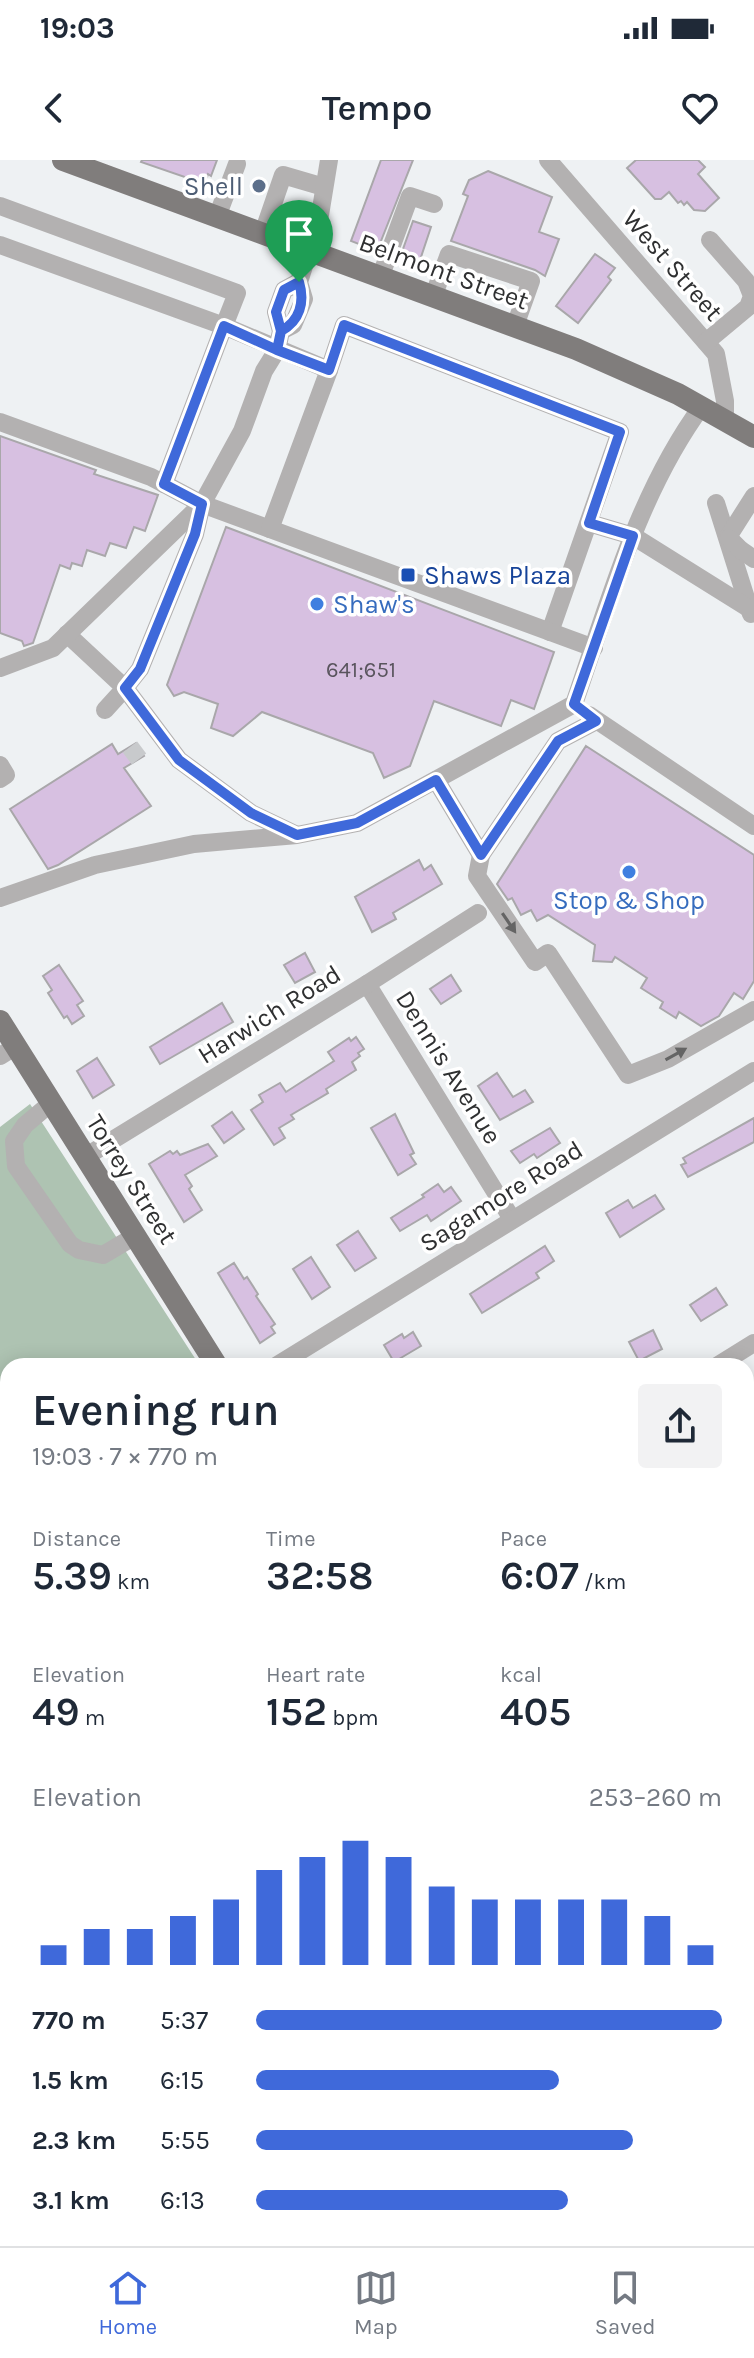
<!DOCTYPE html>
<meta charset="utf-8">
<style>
body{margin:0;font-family:Karla,sans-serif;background:#f2f2f3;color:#1f2937;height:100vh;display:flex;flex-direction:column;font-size:30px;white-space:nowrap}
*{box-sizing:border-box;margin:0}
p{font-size:26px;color:#747a83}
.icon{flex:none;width:44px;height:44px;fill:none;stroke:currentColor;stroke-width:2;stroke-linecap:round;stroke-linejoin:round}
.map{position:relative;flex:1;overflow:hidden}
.sheet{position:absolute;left:0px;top:1198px;width:754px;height:888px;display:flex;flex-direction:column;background:#fff;border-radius:24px 24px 0 0;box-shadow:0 4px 20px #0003}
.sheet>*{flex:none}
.pin{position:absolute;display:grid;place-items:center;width:68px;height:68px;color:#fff;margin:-82px -34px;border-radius:50% 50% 50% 0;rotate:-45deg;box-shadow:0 0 8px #0007}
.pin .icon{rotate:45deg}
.round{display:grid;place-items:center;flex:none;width:84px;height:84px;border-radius:8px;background:#f2f2f3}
.headline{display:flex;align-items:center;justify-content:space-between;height:136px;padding:0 32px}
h1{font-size:44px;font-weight:600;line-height:60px}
.stats{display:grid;grid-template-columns:repeat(3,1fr);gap:12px;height:136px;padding:8px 32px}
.stats div{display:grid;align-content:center}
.stats b{font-size:40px;font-weight:600}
.stats small{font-size:22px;font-weight:400}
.stats p{font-size:22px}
.chart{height:224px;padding:16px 32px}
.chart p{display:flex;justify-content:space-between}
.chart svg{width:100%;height:144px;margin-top:8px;stroke:#3f69da;stroke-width:6}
ul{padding:0 32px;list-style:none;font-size:26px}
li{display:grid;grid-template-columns:128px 96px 1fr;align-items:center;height:60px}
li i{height:20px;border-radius:10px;background:#3f69da}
.status{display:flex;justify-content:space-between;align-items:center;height:56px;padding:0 40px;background:#fff;direction:ltr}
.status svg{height:22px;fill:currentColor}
header{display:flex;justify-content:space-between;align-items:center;height:104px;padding:0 32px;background:#fff;font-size:36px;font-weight:600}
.tabs{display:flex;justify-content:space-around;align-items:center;height:112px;border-top:2px solid #e0e1e3;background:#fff;font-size:22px;color:#747a83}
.tabs a{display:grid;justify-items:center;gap:4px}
.tabs .on{color:#3f69da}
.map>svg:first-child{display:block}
</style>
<div class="status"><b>19:03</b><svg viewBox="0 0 49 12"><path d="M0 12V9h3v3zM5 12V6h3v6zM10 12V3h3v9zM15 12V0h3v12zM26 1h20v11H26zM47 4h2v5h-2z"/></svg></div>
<header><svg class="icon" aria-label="back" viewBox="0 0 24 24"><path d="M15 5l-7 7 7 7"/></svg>Tempo<svg class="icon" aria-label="heart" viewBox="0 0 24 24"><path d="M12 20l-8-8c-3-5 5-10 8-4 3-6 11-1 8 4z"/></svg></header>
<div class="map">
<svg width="754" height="2086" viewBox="0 0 754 2086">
<rect width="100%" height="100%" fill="#eef1f3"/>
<polygon fill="#aec3b2" points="30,944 200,1206 8,1206 8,2078 261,2078 262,2086 0,2086 0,967"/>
<g fill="#d7c0e1" stroke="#a9a7aa" stroke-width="2">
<polygon points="142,0 217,0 211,16 208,14 205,24 141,2"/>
<polygon points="381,0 413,0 377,91 351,81"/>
<polygon points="636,0 698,0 705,7 698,14 719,38 705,51 694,50 687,42 684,45 681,41 678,43 669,32 661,39 655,39 627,8"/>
<polygon points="488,11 552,37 539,72 559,79 545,116 535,110 451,81 468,36 463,34 469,20"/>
<polygon points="413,61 431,67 417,109 398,103"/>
<polygon points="595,94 615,108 608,117 611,120 578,163 556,146"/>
<polygon points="0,276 96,310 94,314 158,335 145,371 134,367 126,388 110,383 105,396 87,390 82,406 72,403 70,409 60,405 33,483 24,486 22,481 0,473"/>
<polygon points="226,367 554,492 534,549 511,540 501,566 434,541 410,606 384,618 373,593 262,552 233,576 211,568 218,544 184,532 174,536 167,525"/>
<polygon points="136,583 144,596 124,608 151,646 58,705 48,709 10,649 112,584 118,594"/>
<polygon points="586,586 754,695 754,821 743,839 734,833 719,856 701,866 679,852 676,858 660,848 663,842 641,828 647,818 615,797 612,802 593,801 595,785 548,755 537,761 531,750 521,755 512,738 508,740 497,724"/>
<polygon points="419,700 424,710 431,705 442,724 393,753 396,759 372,772 355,737"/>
<polygon points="305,793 315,812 295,823 284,805"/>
<polygon points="59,805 83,841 77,845 84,856 72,864 67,856 64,858 48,833 52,830 43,816"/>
<polygon points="451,815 461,831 441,844 430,829"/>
<polygon points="222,843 233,862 160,904 150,887"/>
<polygon points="356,877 364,889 358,893 360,896 352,902 356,910 326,929 328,933 291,955 294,959 279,968 285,978 274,985 251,950 263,942 259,935 280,923 286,932 334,901 328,892 349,878 351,881"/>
<polygon points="97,898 114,925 93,938 77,911"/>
<polygon points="497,913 513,937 525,930 533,942 500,960 478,926"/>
<polygon points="232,952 244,969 224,983 212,966"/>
<polygon points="395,954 414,993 410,995 416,1004 398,1015 371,968"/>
<polygon points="754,958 754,982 688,1017 681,1005 686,1003 683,998"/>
<polygon points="550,968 560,983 537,998 534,994 520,1003 511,991"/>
<polygon points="208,984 217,996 185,1015 192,1026 189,1029 202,1050 184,1062 149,1004 170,991 173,994 177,991 180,995"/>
<polygon points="438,1024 444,1032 451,1027 461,1041 431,1061 427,1055 400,1071 391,1058 424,1037 422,1035"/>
<polygon points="655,1035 664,1049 620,1077 606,1053 628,1040 633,1048"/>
<polygon points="358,1071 376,1098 355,1111 337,1085"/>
<polygon points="545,1086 554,1101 536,1113 539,1118 482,1153 470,1134"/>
<polygon points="311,1097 330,1127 312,1139 293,1109"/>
<polygon points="234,1103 244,1119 247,1117 258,1134 256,1136 275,1164 271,1167 275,1173 260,1183 218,1113"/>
<polygon points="716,1128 727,1145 701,1161 690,1145"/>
<polygon points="653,1170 662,1189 639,1201 629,1182"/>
<polygon points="413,1172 421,1186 394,1202 384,1185 402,1174 404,1178"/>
</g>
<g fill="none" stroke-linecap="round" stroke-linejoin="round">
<polyline stroke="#c8cacc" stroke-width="18" stroke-dasharray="18 9" stroke-linecap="butt" points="130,587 139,599"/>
<polyline stroke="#979a9b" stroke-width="3" stroke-dasharray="6 6" stroke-linecap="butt" points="0,1416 8,1416"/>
<g stroke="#b3b1b1" stroke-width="18">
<polyline points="548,0 716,194 725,241 725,259"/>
<polyline points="0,46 237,133 224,166 329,210 344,165 620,272 550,472"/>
<polyline points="217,57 237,4"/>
<polyline points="263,73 283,15 324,27"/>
<polyline points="0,85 224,166 164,324"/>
<polyline points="380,118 410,36 434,44"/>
<polyline points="433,137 449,94 531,121 515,166"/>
<polyline points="281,171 293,165 304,139 299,122 320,55 329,0"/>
<polyline points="706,182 748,147 752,136 746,121 710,80"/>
<polyline points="0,262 151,317 202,344 594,488"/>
<polyline points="716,343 751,454"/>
<polyline points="202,344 195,374 140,509 125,528 179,600 251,653 295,674"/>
<polyline points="589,363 633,376 750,449"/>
<polyline points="270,369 329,210"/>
<polyline points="728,377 754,336"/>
<polyline points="729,378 741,390 754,399"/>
<polyline points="67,474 125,528 105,550"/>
<polyline points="0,508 53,488 202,344 242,271 264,211 277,190 281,171 276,152 284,130 299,122"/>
<polyline points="589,555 754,666"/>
<polyline points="0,605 6,615 0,619"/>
<polyline points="436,620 481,695 558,581 596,561"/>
<polyline points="481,695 477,716 535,802 548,793 628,915 668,899 754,850"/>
<path d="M0 738 95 705 194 684 297 675 357 663 574 544C609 443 638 333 702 246"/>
<polyline points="367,824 512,1059"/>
<polyline points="0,896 16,886"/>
<polyline points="51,943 25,965 14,981 16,1006 70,1084 79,1090 103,1095 135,1076"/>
<polyline points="85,997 367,824 478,753"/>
<polyline points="276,1206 754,911"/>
<polyline points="717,1206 754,1183"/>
<polyline points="746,1456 754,1451"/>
<polyline points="746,1731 754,1726"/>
<polyline points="746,2000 754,1996"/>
<polyline points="750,2086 754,2084"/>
</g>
<g stroke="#807d7c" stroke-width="22">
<polyline points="63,0 576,189 678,234 754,277"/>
<polyline points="0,861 217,1206"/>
<polyline points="746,2045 754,2058"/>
</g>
</g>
<defs><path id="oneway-solid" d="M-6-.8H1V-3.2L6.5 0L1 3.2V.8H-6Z" transform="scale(2)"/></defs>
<g fill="#646464">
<use href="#oneway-solid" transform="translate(509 763) rotate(56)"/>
<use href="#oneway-solid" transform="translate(676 894) rotate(-29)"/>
</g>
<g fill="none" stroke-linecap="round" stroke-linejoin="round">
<g stroke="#fff" stroke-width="16">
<path id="route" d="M299 122C305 142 300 161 281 171L277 190 224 166 164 324 202 344 195 374 140 509 125 528 179 600 251 653 297 675 357 663 436 620 481 695 558 581 596 561 574 544 633 376 589 363 620 272 344 165 329 210 277 190 281 171 276 152 284 130 299 122"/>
</g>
<use href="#route" stroke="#3f69da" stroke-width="10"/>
</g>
<circle fill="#5c6f8a" stroke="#fff" stroke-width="3" cx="259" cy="26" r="8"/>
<rect fill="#1a4fb4" stroke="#fff" stroke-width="3" x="400" y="407" width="16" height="16" rx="4"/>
<g fill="#3f7fe0" stroke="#fff" stroke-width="3">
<circle cx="317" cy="444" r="8"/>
<circle cx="629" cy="712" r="8"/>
</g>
<g text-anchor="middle" stroke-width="7" stroke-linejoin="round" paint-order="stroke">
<g font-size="22" fill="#59545d">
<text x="361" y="517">641;651</text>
</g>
<g font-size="26" fill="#4e5e75" stroke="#fff" text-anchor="end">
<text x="243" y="35">Shell</text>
</g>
<g font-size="26" fill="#2f3031" stroke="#fff">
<text transform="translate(673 105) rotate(49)" y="9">West Street</text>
<text transform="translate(444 111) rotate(20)" y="9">Belmont Street</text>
<text transform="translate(269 854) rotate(-32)" y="9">Harwich Road</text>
<text transform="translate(449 907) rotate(58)" y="9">Dennis Avenue</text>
<text transform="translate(132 1019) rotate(58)" y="9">Torrey Street</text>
<text transform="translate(501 1036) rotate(-32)" y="9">Sagamore Road</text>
</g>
<g font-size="26" fill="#164399" stroke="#fff" text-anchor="start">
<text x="424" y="424">Shaws Plaza</text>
</g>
<g font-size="26" fill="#366cbe" stroke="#fff" text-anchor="start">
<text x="333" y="453">Shaw's</text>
<text x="629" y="749" text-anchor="middle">Stop &amp; Shop</text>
</g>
</g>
</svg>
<div class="pin" style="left:299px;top:122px;background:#1e9e55"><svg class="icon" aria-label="arrive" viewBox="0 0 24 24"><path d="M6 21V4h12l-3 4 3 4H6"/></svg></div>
<section class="sheet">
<div class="headline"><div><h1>Evening run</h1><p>19:03 · 7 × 770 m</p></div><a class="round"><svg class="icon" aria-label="share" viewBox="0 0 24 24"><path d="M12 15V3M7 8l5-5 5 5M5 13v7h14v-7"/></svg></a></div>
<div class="stats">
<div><p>Distance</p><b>5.39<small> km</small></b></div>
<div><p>Time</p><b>32:58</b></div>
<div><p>Pace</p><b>6:07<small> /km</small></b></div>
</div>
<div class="stats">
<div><p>Elevation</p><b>49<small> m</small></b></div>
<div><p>Heart rate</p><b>152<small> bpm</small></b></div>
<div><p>kcal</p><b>405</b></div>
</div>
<div class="chart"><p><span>Elevation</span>253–260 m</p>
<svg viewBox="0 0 160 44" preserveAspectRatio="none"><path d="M5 44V38M15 44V33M25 44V33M35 44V29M45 44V24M55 44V15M65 44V11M75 44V6M85 44V11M95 44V20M105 44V24M115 44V24M125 44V24M135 44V24M145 44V29M155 44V38"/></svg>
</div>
<ul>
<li><b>770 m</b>5:37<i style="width:100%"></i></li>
<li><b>1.5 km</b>6:15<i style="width:65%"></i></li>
<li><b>2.3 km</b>5:55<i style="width:81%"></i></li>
<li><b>3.1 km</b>6:13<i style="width:67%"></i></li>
</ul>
</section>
</div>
<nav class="tabs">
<a class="on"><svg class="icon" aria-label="home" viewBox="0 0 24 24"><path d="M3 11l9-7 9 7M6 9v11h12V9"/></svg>Home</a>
<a><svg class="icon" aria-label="map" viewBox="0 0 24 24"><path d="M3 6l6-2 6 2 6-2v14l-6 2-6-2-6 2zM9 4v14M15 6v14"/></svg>Map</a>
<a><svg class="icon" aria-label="saved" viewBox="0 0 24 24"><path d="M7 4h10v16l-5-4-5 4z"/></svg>Saved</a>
</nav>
